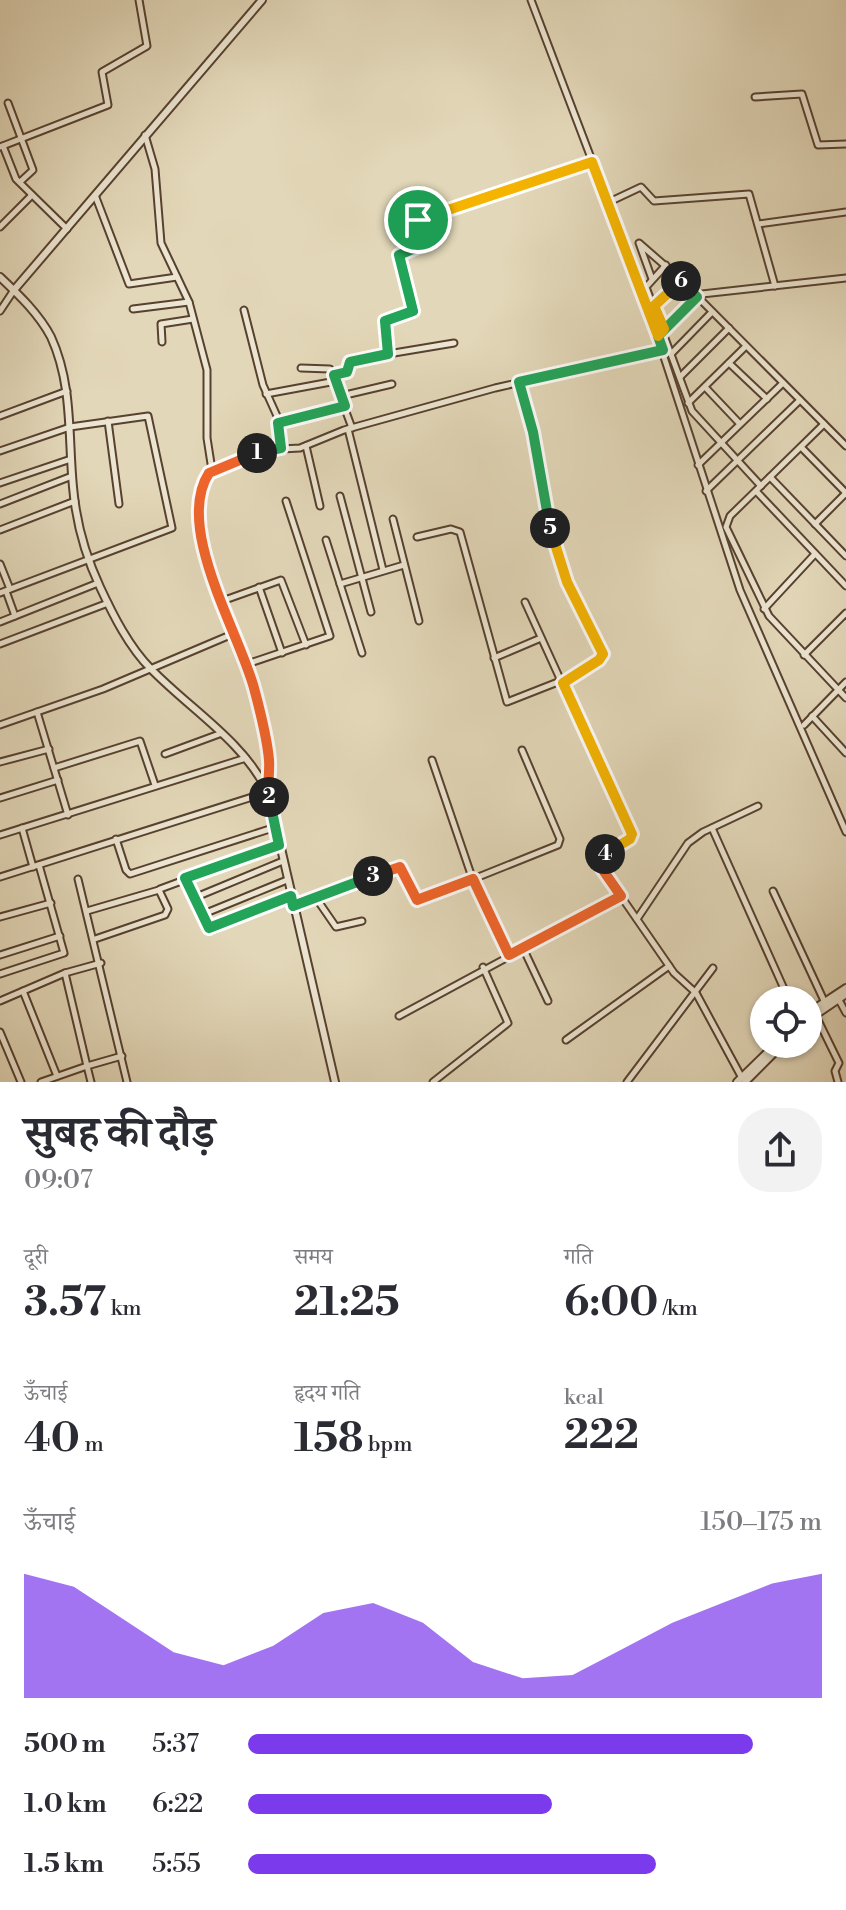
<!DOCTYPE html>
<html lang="hi">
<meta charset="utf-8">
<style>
body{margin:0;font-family:"Libre Bodoni","Noto Serif Devanagari",serif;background:#f2f2f3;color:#2b2b33;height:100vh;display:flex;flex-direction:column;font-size:30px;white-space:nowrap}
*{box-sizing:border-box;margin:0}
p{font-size:26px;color:#7c7c81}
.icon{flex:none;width:44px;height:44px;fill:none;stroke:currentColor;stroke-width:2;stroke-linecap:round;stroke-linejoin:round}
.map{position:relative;height:1082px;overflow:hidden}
.side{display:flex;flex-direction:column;background:#fff;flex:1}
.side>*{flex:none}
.controls{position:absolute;left:750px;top:986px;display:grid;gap:16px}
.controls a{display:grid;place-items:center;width:72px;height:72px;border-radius:50%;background:#fff;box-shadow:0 2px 6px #0004;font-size:40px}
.pin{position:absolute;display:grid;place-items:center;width:68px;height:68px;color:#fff;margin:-34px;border:4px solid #fff;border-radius:50%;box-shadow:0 2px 8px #0007}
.km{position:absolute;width:40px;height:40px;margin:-20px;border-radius:50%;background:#222;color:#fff;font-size:22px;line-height:40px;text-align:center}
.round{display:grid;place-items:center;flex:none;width:84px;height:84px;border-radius:32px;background:#f2f2f3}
.headline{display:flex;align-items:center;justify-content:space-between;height:136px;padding:0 24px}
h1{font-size:44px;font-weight:700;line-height:60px}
.figures{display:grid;grid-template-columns:repeat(3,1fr);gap:12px;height:136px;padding:8px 24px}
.figures div{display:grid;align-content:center}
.figures b{font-size:40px;font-weight:700}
.figures small{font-size:22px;font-weight:400}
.figures p{font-size:22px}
.chart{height:224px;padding:16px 24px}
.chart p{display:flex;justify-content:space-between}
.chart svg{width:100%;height:144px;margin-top:8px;fill:#7c3aed;opacity:.7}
ul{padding:0 24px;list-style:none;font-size:26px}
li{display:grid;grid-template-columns:128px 96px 1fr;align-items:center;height:60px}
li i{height:20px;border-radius:10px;background:#7c3aed}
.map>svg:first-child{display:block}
</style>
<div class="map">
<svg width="846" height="1082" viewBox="0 0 846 1082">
<rect width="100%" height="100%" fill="#e2d7b8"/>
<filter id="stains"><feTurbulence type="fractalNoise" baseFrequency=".0025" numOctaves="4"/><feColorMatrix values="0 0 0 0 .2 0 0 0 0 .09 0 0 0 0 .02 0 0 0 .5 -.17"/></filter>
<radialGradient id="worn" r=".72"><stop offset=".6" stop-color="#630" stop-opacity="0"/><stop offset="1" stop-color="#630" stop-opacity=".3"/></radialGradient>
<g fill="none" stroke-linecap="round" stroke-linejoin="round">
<g stroke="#57412f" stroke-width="9">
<g id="minor">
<polyline points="531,0 648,308 740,590 846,832"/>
<polyline points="755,97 802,94 818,145 846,144"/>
<polyline points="8,103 33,170 20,182"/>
<polyline points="145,135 155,169 161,243 189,302 207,370 207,438 212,470"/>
<polyline points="3,146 16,179 67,229"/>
<polyline points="0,147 108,105 102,72 147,46 139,0"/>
<polyline points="95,195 129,284 177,277"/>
<polyline points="607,203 641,187 654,201 749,194 775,286"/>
<polyline points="758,224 846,212"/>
<polyline points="0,227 32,195"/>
<polyline points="666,265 646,287 692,411 761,486"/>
<polyline points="652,279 639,243 677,276 846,446"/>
<polyline points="654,306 681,280"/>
<polyline points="133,309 189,302"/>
<polyline points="244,310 263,385 277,416 281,448"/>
<polyline points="0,311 14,290"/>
<polyline points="658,336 702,294 846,278"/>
<polyline points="162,342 161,324 193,319"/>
<polyline points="672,353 712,312"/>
<polyline points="388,354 385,321 413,311 399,255 422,244 419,218 592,162"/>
<polyline points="729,363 767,399"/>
<polyline points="301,368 330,369 352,428"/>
<polyline points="334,375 347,372 352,360 454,343"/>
<polyline points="680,377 729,328"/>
<polyline points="519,382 561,569 603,654 599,660 563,681 632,834 598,863 674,973 696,993 742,1078"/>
<polyline points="705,387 740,424"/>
<polyline points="266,394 336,381"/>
<polyline points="341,396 392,384"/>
<polyline points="688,403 746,346"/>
<polyline points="0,416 67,391"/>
<polyline points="108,421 119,504"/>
<polyline points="278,423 345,406"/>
<polyline points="824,424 730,516 726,527 769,616 846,698"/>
<polyline points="348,429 383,570"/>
<polyline points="306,446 320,506"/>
<polyline points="801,447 846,493"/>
<polyline points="0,451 70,427 148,416 172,528 0,593"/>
<polyline points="698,465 783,383"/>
<polyline points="770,477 846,556"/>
<polyline points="0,483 71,459"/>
<polyline points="706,491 800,400"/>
<polyline points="756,491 846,586"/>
<polyline points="340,496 371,612"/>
<polyline points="0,504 72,476"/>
<polyline points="393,519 419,621"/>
<polyline points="815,524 846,493"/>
<polyline points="0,530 75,501"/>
<polyline points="417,537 451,529 460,532 507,702 563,680"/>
<polyline points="326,540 362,653"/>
<polyline points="0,564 10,589"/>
<polyline points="340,584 404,565"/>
<polyline points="259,587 282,653"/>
<polyline points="6,591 15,616"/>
<polyline points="222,601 281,580 306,645"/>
<polyline points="525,602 561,681"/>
<polyline points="764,609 815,554"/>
<polyline points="0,622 98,583"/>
<polyline points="0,644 108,603"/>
<polyline points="804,655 846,613"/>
<polyline points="494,658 541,638"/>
<polyline points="247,664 330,636 286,501"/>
<polyline points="37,712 68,815"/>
<polyline points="812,716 846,753"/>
<polyline points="0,725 103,689 235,633"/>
<polyline points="804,725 846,682"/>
<polyline points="165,754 222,733"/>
<polyline points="432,760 477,892 509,955"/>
<polyline points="0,762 49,749"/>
<polyline points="54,768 140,741 155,785"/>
<polyline points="0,798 58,780"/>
<polyline points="22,828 33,867"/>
<polyline points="712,828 789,1000"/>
<polyline points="0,835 246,758"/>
<polyline points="116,839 126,870 130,874 276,827"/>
<polyline points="283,861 201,895 197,901 201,911 206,913 287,880"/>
<polyline points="0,877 268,792 268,750 254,686 206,556 200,501 209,473 264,450 300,448 344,430 495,388 663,350"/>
<polyline points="185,878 196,900"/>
<polyline points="78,879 127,1082"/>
<polyline points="160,889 279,845"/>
<polyline points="773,891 826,1005"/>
<polyline points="316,898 336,927 362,921"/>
<polyline points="294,906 398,867 414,898 421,900 558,845 560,839 522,750"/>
<polyline points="87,911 159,890 168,909 165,915 95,939"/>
<polyline points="202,912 207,927 213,930 291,896"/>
<polyline points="0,917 51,903"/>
<polyline points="637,919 688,843 703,832 758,806"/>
<polyline points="523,948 548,1001"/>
<polyline points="0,955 60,936"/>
<polyline points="0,974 64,953 39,865"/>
<polyline points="23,991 57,1076"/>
<polyline points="838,998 846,1013"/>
<polyline points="0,1001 65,973 101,963"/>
<polyline points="815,1014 839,1063 835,1071 838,1082"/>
<polyline points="399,1016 621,896"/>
<polyline points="0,1032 21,1082"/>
<polyline points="566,1040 669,966"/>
<polyline points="41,1082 87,1066 65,973"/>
<polyline points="91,1082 87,1066 122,1056"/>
<polyline points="433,1082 508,1023 483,967"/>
<polyline points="627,1082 713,968"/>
</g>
</g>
<g stroke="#57412f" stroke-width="10">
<g id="tertiary">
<path d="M0 277C19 295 39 314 51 337 73 385 68 436 73 487 76 522 85 555 100 587 113 615 129 647 151 669 191 710 242 740 268 792L335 1082"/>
<polyline points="14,290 262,0"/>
<polyline points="808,1013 846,988"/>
<polyline points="808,1020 846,994"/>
<polyline points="737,1082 776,1044"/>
<polyline points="745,1082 783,1044"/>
</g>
</g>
<use href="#minor" stroke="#ece5d1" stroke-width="5"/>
<use href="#tertiary" stroke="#ece5d1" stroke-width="6"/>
</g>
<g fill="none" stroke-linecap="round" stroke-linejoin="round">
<g stroke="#fff" stroke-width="16">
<polyline id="split-1" points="257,453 281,448 278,423 345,406 334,375 347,372 350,362 388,354 385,321 413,311 399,255 422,245 418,220"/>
</g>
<g stroke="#fff" stroke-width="16">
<path id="split-2" d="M257 453 209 473C174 527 239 632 254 688 260 711 267 736 269 760 270 772 267 785 269 797"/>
</g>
<g stroke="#fff" stroke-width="16">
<polyline id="split-3" points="269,797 279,845 185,878 209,928 291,896 293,906 373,876"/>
</g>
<g stroke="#fff" stroke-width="16">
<polyline id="split-4" points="373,876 400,867 417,900 473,879 509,955 621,896 598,863 605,854"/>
</g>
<g stroke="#fff" stroke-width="16">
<polyline id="split-5" points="550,528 567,582 603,654 599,660 563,683 632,834 630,839 605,854"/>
</g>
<g stroke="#fff" stroke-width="16">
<polyline id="split-6" points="550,528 533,432 519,382 663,350 658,336 697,297 681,281"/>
</g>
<g stroke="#fff" stroke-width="16">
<polyline id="split-7" points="418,220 592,162 658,336 664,329 654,306 681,281"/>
</g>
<use href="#split-1" stroke="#22a559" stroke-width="10"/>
<use href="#split-2" stroke="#f0652b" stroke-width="10"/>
<use href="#split-3" stroke="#22a559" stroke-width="10"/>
<use href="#split-4" stroke="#f0652b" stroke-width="10"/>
<use href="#split-5" stroke="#f5b400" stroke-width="10"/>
<use href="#split-6" stroke="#22a559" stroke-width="10"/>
<use href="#split-7" stroke="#f5b400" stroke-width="10"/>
</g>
<rect width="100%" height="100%" filter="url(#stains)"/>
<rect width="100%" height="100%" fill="url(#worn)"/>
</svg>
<div class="controls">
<a><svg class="icon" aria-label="locate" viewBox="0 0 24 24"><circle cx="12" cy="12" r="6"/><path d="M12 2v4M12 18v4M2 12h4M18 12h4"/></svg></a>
</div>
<div class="pin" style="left:418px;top:220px;background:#1e9e55"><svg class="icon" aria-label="arrive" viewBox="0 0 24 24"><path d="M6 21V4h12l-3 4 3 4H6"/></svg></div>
<b class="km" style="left:257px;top:453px">1</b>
<b class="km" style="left:269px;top:797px">2</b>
<b class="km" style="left:373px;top:876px">3</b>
<b class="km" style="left:605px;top:854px">4</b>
<b class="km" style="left:550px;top:528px">5</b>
<b class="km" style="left:681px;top:281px">6</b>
</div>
<section class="side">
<div class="headline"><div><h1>सुबह की दौड़</h1><p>09:07</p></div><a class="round"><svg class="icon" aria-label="share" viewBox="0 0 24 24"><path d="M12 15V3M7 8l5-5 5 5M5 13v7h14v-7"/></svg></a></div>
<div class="figures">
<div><p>दूरी</p><b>3.57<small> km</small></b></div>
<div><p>समय</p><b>21:25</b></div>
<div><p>गति</p><b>6:00<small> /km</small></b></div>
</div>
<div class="figures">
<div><p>ऊँचाई</p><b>40<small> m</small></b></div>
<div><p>हृदय गति</p><b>158<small> bpm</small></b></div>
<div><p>kcal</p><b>222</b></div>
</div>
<div class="chart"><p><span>ऊँचाई</span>150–175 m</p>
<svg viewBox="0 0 160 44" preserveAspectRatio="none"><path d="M0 44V6L10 10L20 20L30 30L40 34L50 28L60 18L70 15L80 21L90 33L100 38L110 37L120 29L130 21L140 15L150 9L160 6V44z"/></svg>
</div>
<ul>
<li><b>500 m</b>5:37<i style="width:88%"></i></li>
<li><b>1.0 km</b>6:22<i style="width:53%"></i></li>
<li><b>1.5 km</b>5:55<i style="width:71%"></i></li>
</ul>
</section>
